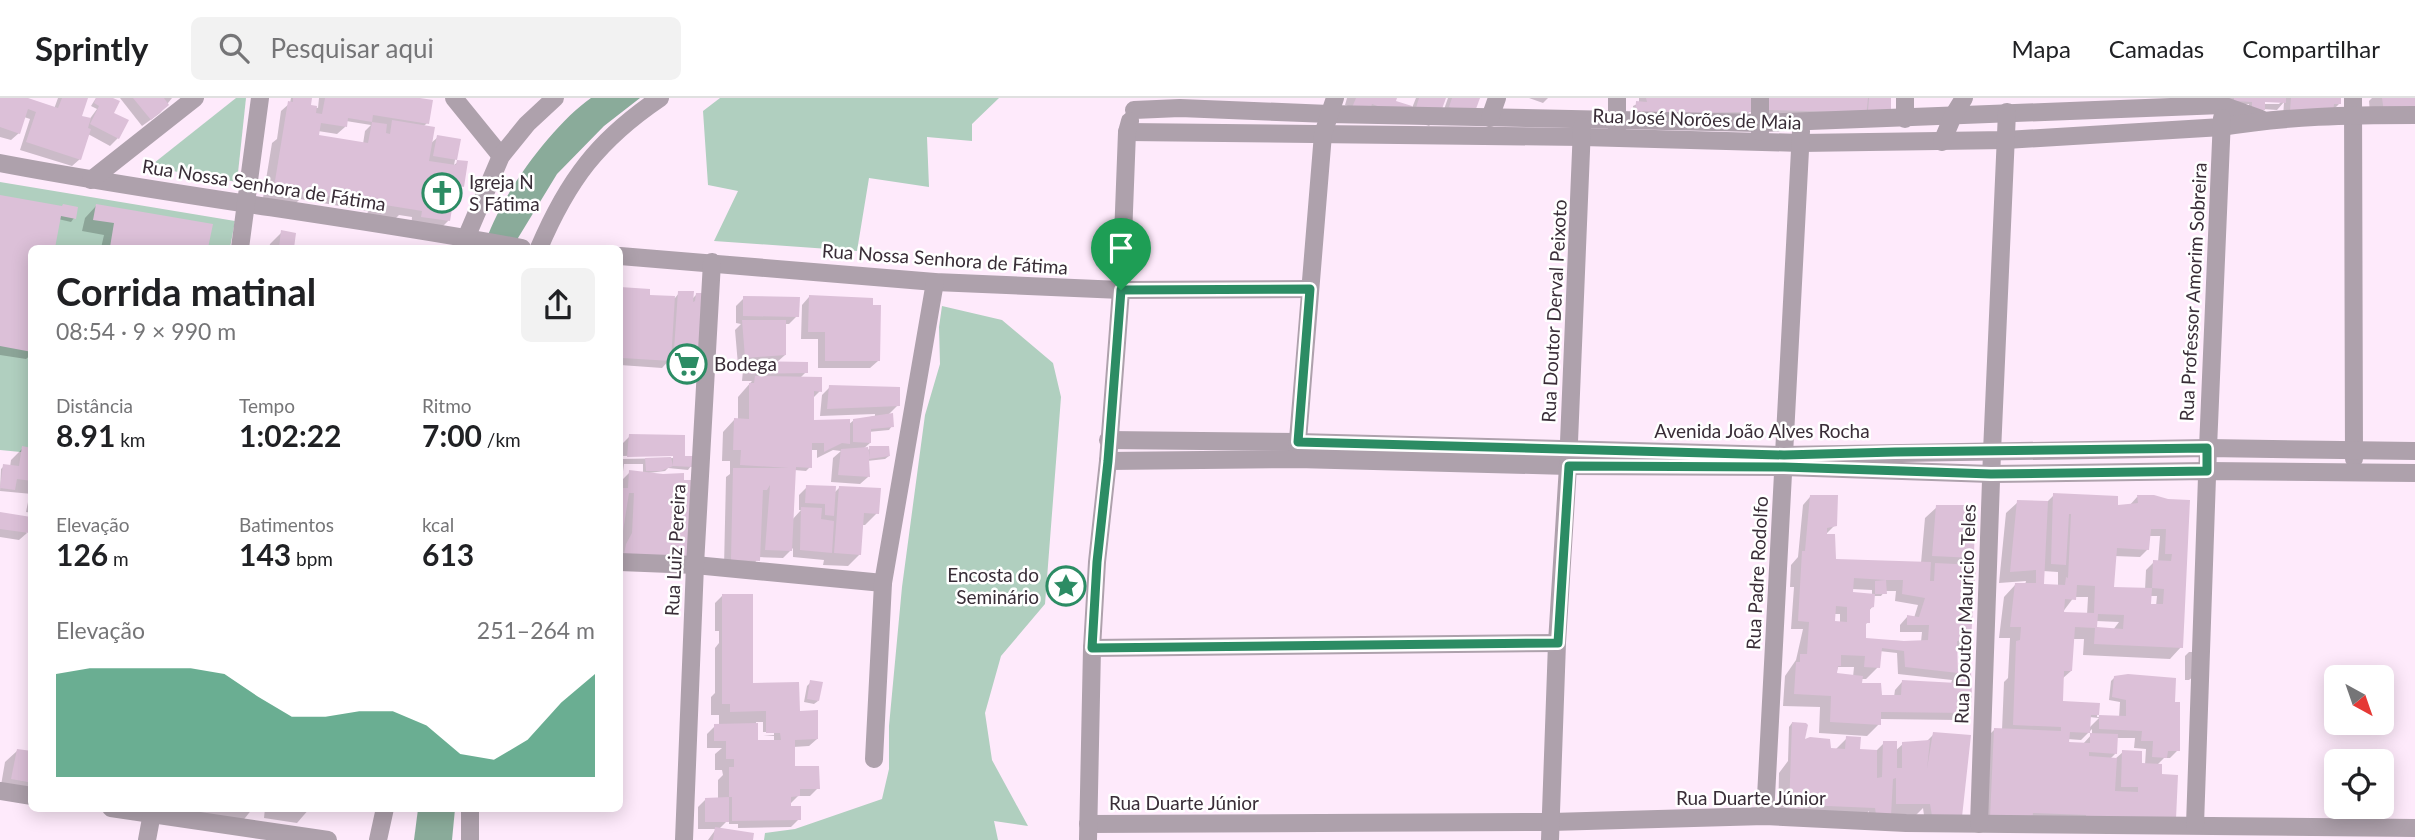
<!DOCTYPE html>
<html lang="pt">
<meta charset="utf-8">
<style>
body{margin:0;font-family:Lato,sans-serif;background:#f2f2f2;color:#202124;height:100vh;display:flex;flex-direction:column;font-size:26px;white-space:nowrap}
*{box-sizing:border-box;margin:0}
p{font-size:23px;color:#757577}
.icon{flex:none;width:38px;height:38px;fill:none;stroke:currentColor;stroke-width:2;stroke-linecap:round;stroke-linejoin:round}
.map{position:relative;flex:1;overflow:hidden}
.details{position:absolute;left:28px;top:147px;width:595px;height:567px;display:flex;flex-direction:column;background:#fff;border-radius:10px;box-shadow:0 4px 18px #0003}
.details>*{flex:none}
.needle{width:46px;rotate:140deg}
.buttons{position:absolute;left:2324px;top:567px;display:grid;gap:14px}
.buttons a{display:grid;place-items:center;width:70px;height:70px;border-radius:10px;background:#fff;box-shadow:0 4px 18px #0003;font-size:35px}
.pin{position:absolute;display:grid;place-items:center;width:60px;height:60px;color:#fff;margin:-72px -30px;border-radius:50% 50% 50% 0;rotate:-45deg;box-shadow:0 0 7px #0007}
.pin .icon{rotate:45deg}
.round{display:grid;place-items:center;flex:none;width:74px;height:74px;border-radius:10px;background:#f2f2f2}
.overview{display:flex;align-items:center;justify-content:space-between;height:119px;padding:0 28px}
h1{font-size:38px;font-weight:700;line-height:52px}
.figures{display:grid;grid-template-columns:repeat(3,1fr);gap:10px;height:119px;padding:7px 28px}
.figures div{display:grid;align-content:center}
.figures b{font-size:30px;font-weight:700}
.figures small{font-size:19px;font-weight:400}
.figures p{font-size:19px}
.chart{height:196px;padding:14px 28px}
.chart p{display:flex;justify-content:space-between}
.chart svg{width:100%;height:126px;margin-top:7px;fill:#2c8c64;opacity:.7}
header{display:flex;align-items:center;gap:42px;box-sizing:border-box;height:98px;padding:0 35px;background:#fff;border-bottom:2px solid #e0e0e0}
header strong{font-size:33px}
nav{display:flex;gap:38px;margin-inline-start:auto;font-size:24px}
.search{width:490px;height:63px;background:#f2f2f2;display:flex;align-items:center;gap:18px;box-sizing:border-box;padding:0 24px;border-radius:10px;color:#757577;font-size:26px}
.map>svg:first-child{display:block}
</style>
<header>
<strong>Sprintly</strong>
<div class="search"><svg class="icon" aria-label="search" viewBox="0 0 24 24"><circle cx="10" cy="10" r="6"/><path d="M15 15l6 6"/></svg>Pesquisar aqui</div>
<nav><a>Mapa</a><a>Camadas</a><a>Compartilhar</a></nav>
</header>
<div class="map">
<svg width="2415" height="742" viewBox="0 0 2415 742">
<rect width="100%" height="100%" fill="#feeafb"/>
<g fill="#b0cfbf">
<polygon points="236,0 246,0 237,84 149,69"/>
<polygon points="720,0 999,0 972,26 972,43 927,39 929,89 869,80 857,153 714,143 738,93 708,87 703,13"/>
<polygon points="0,84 235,123 230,150 32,150 31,355 0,352"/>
<polygon points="942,208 1002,222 1053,265 1061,299 1045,506 1001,558 985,615 992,662 1028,728 994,723 998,742 764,742 765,735 795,731 882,701 889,671 889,628 902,489 925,317 940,266 939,229"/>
</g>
<g fill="#8aab9a">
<path d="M591 0H640L604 28 557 76 518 140 517 150H484C496 103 551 28 591 0Z"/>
<polygon points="418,711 455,711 452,742 414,742"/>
</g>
<g fill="#0003" fill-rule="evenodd">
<polygon points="0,0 26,0 54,11 58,0 86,0 80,19 89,22 97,11 91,8 96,0 110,0 118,40 110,48 88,36 80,61 72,68 20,52 30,21 24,19 19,35 11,42 0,39"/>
<polygon points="120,0 172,0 160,15 142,28"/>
<path d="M291 0H310L309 8 318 10 319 0H409L427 25 423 29 430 46 438 39 459 42 454 67 458 64 462 88 453 98 449 122 437 134 411 130 412 119 399 117 395 121 367 117 368 113 300 101 296 105 263 100 272 45 277 41 281 13 290 5ZM346 23 371 27 365 33 363 46 317 39 318 33 337 36 345 29Z"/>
<polygon points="1347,0 1395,0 1392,10 1412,10 1416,0 1444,0 1436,21 1429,28 1408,21 1351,9 1345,7"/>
<polygon points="1448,0 1478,0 1442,17"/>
<polygon points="1529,0 1548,0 1543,5"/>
<polygon points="1639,0 1750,0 1750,13 1743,21 1632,22 1633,8 1639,5"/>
<polygon points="1762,0 1890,0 1889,12 1761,20"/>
<path d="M2227 0H2339V6L2332 13 2283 20 2284 4 2277 12 2263 11 2260 15H2249V6H2231ZM2257 2 2282 3 2279 6H2257Z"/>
<polygon points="2372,0 2415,0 2370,15 2369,3"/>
<polygon points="0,99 74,120 71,124 58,121 53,150 32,150 32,256 26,261 0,257"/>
<polygon points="96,108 211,128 207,150 101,150 104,137 82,133 85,120"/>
<polygon points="282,134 294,136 292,150 269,150 270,146"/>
<polygon points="620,191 648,193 648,199 675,200 679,195 692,201 697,196 699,263 691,271 672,273 672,259 662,270 620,267"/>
<polygon points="809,199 871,209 878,263 870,270 818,270 818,241 801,241 802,207"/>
<polygon points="744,200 797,218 789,226 784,226 785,257 776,265 806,274 800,280 820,293 812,301 811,327 848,327 854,322 875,318 875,316 820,318 822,297 830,289 898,307 888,317 892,328 889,332 868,334 870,345 863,351 866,354 870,350 889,358 885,361 867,363 868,379 860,386 831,384 833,360 841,353 833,352 817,360 817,352 810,352 810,369 806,373 794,372 792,422 801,412 799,412 799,397 807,389 833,396 840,389 877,415 865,427 862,427 860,456 848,468 823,467 824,462 793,459 793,450 783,460 759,459 751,470 724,469 726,379 730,376 730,363 722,363 723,334 734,322 738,322 738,299 752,283 742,283 743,272 749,266 738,267 735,232 741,226 736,225 736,208"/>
<polygon points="630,338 683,339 683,359 692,359 691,368 688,372 668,370 665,373 649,375 663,378 683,377 682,383 690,384 686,460 679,468 647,467 643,471 620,469 620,384 630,374 643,376 643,366 624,366 622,381 620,381 621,361 673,360 676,357 621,358 622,346"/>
<polygon points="23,350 32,351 32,396 0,393 1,371 4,368 10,369 11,362"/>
<path d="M2054 397 2116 412 2129 408 2137 399 2167 402 2181 549 2170 561 2083 557 2084 541H2073L2071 573 2062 581 2061 605 2098 606 2097 619 2119 620 2120 604 2109 602 2111 583 2115 579 2173 605 2178 652 2170 660H2164L2157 667 2160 677 2176 678 2073 728 1979 732 1983 643 1995 631 2002 632 2004 584 2008 580 2010 540H1999L2004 499 2015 487H2025L2026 483 1999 485 2006 415 2018 404 2046 405ZM2149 438H2160L2158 464H2154L2146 472 2145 492 2112 490 2114 458 2140 459 2148 451ZM2043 473 2058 474V488H2042ZM2150 498H2157L2156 508 2149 510ZM2074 499H2088L2087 517 2062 515ZM2096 523 2119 524 2113 532 2096 531ZM2089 619 2099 620 2089 630ZM2092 631V636L2083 646 2070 645 2067 641 2081 642ZM2116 640H2135L2134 650 2146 651 2145 667H2140L2123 654 2115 661H2110L2116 655Z"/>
<path d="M1810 399 1835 427 1825 437 1834 462 1921 465 1925 420 1937 409 1973 459 1964 468 1970 540 1962 548 1955 549 1957 576H1970L1966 615 1958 622 1879 621V626L1867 638 1819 635 1820 609 1783 608 1785 578 1796 562 1803 531H1791L1794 489H1790L1791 467 1798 459 1803 407ZM1852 491 1872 492V497L1851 496ZM1885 493H1896L1895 503 1918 507 1914 520 1907 519 1900 527V534H1922L1921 544 1861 541 1864 528 1868 524 1869 513 1872 509 1873 498H1881ZM1833 516H1840V525H1833ZM1879 553 1897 555 1898 576 1952 582 1951 586 1902 584 1895 592 1894 599H1880L1858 605 1861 581H1866L1878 569ZM1838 569H1854L1853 579 1836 577Z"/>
<polygon points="32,400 32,415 26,414 28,404"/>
<polygon points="0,416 27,435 19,442 0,439"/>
<path d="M722 498 751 586 798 612 817 641 809 648 793 649V670L818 690 810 698H798L789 707 799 721 791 729 738 730V726H729V721L719 731 751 742H708L716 731H698V709L706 701H718V682L723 677 722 672H715V656L722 650H707V636L715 628H719V617H711V599L715 595V550L719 545V533H715V505ZM756 624H763V634H774V637L763 638H774V644H757Z"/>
<polygon points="2189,554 2194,554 2193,579 2189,582 2185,582 2185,558"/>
<polygon points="811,584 818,603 814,606 804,604 807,588"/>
<polygon points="1792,625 1803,644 1830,652 1835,652 1847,640 1859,653 1875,654 1884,645 1895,653 1903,646 1926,644 1934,636 1960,718 1925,725 1923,710 1916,717 1869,724 1869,713 1861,721 1778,723 1779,675 1788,663 1789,629"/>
<polygon points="17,653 20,682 32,684 32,695 0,693 5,664"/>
<polygon points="170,710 253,710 241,725"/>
<polygon points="265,710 310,710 297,725 264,720"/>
</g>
<g fill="#dcc0d8" fill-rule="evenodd">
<polygon points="0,0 28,0 58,10 62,0 88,0 82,18 91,20 88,30 91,31 81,62 26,44 36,14 28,11 20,36 0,29"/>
<polygon points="96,0 113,0 120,3 114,15 129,22 119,41 90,26 99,8 94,5"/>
<polygon points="133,0 164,0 169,7 151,22"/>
<polygon points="293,0 312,0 311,7 317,8 316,15 322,16 325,0 420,0 433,2 429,26 373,17 372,24 348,20 347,29 321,25 319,37 368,45 372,24 387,26 386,35 390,36 392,22 435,29 429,63 456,67 457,62 433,58 437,37 461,41 457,62 468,63 464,89 456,87 450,123 421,119 422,113 274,89 288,3 293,4"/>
<polygon points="1356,0 1397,0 1396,3 1412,8 1408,20 1372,6 1368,18 1351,12"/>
<polygon points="1419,0 1446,0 1438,22 1415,13"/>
<polygon points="1452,0 1480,0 1473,19 1449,9"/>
<polygon points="1646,0 1752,0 1752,14 1668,15 1635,19 1636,3 1647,4"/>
<polygon points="1768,0 1868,0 1866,19 1845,14 1768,12"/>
<polygon points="1869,0 1891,0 1891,13 1868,13"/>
<polygon points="2234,0 2286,0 2286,5 2265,4 2265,12 2252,12 2252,4 2234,3"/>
<polygon points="2291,0 2341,0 2341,6 2334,6 2333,14 2290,13"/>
<polygon points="2382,0 2415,0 2415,12 2384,14"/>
<polygon points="0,97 62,108 63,106 78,109 76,121 61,118 55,150 32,150 32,254 0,248"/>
<polygon points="96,106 213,126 208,150 110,149 114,125 93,122"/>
<polygon points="281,132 296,135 294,150 279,150"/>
<polygon points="620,189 650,191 650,197 675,198 671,263 622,260 623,255 620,255"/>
<polygon points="678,193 694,193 693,204 695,203 696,195 709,195 701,264 679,266 679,252 674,252"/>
<polygon points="809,197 873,200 873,207 881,207 880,263 825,263 825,234 808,234"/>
<polygon points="743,198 800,199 799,219 743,218"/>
<polygon points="742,222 786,222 786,257 745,260"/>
<polygon points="750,263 808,264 808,275 749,276"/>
<polygon points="755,278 822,279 822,294 814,293 814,322 850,321 850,346 842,345 824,354 824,345 812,345 812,370 796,369 792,453 765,452 770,387 767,392 763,392 760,463 731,462 733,370 789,370 740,367 741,352 733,352 734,320 749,321 749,285 754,285"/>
<polygon points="829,287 900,289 900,308 827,311"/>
<polygon points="893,315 894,329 871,331 871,345 853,344 853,321"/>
<polygon points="629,336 685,337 685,358 693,358 693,369 673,368 661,373 646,373 645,360 671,359 673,368 673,358 627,359"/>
<polygon points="22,348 32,350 32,383 17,381 15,392 0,390 3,366 19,368"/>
<polygon points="869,348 889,348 890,358 869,361 870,379 838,377 841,351 868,349 870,360"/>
<polygon points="629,372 663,376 684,375 684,382 692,382 688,461 624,457 626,446 632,435 634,395 629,395 621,446 625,461 620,460 620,390 628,390"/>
<polygon points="806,387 836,388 834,418 825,417 825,406 805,405"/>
<polygon points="839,388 881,390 879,416 864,415 861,457 834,455"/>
<path d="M2053 395 2118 398V407L2138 405 2137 397H2154L2168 401 2190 402 2183 550 2094 546 2095 530 2075 529 2072 573H2064L2063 603 2100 605 2099 617H2091L2090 635 2118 636 2117 656 2089 654V658L2117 660 2115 693 2138 694V689H2121L2122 652 2142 653V665L2162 666V676L2178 677 2176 721 2086 722V717L2033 715 2032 723 1990 721 1994 630 2061 633V629L2013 627 2016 543 2020 542 2021 529H2010L2015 485H2036V472L2010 474 2017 402 2048 403 2044 486 2065 487 2066 479 2068 480 2071 416H2069L2066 467 2051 466ZM2151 431H2166L2165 456H2172L2171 463 2153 462 2152 490 2164 491 2163 506H2151L2152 490 2114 489 2117 450 2149 452ZM2077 487 2095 488 2094 515 2064 514 2065 501 2076 502ZM2098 516 2124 517 2123 531 2097 529ZM2070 634 2090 635V645L2069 644Z"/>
<path d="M1810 397H1838L1837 428 1827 430V436H1835L1836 461 1931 464 1930 483H1934L1935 465 1976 467 1971 541 1957 543 1958 575 1971 574 1972 600 1968 615 1881 614V627L1830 624 1831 598 1794 596 1796 564H1800V556H1807L1809 524 1798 523 1802 453H1805ZM1854 480 1886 482 1875 483V496L1853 494ZM1886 482H1903L1902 496 1925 500 1919 519 1907 517V527H1929L1928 542 1904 543 1866 540V525H1870V510L1874 509 1875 496H1887ZM1836 508 1847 509V524L1835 523ZM1882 550 1904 553 1905 569 1958 575 1957 585 1902 582 1901 597H1882L1881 585H1862L1863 578 1837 575 1838 568H1841V557L1865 558 1864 569 1880 570Z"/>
<polygon points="1936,407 1975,407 1974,460 1932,458"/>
<polygon points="801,409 822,410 821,421 834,423 832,455 800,452"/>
<polygon points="0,414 31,419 29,435 0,431"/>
<polygon points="722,496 753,496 753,585 799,584 800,613 818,612 818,641 795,642 795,668 819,668 820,691 800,691 800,698 791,699 791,708 801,708 801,722 732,723 732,699 729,699 729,669 734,669 734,661 726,661 726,643 714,643 714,626 758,625 758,642 781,642 780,635 766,635 766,613 730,614 730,606 722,606"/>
<polygon points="2128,576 2176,580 2175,604 2180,604 2180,653 2168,653 2167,660 2152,659 2153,643 2141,643 2142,633 2099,631 2099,617 2126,618 2126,602 2112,599 2114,578"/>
<polygon points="810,582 823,584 819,603 807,601"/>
<polygon points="1792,624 1806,625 1808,627 1805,641 1810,639 1830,641 1831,650 1845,651 1846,638 1861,639 1860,651 1877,652 1877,680 1882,679 1883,643 1897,643 1897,670 1902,670 1902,644 1930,642 1927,671 1933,634 1971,637 1962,719 1932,718 1930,706 1896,706 1896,680 1893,681 1891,718 1876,717 1875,710 1803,707 1803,712 1789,712"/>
<polygon points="17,651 32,653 32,682 29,682 28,684 11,681"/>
<polygon points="729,699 729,724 705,724 705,700"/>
<polygon points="715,729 754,735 753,742 713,742"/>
</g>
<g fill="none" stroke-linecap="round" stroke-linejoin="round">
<g stroke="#aea1ac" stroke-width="18">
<polyline points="454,0 501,58"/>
<polyline points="2353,0 2354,361"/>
<polyline points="1134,12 1180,10 1329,16 1760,25 2222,7 2261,21"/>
<polyline points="1490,20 1497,0"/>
<polyline points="1905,21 1905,0"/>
<polyline points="1617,31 1617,0"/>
<path d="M1127 34 1583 39 1801 45 2006 42 2222 29C2286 18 2350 17 2415 17"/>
<polyline points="1760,34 1760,0"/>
<polyline points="1942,44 1953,18 1964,0"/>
<path d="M0 65C173 98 349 118 522 150"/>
<polyline points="91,82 195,0"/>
<polyline points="240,150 260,0"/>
<polyline points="465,150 466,140 501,58 527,26 555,0"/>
<path d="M539 150C568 82 598 42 660 0"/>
<polyline points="620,158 935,184 1121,192 1310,191"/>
<polyline points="1108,342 1298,344 1784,357 2208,350 2415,353"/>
<polyline points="1297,354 1323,36 1335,0"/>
<polyline points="1108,363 1297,361 1568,368 1784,369 1991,376 2207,373 2415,375"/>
<polyline points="620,464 695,467 883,485"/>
<polyline points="1092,550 1557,545"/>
<polyline points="874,661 883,485 935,184"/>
<polyline points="0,693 32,698"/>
<polyline points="111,710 328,742"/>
<polyline points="1765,718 1801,33"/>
<polyline points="1088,726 1551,724 1765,718 1906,725 2415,730"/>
<polyline points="1979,726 1992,354 2007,14"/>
<polyline points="2195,727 2208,350 2222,20"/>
<polyline points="147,742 153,710"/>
<polyline points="378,742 385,710"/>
<polyline points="470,742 470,710"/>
<polyline points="684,742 695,467 712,164"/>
<polyline points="1088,742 1092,550 1097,464 1108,363 1121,192 1127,34 1130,23"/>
<polyline points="1550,742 1557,545 1568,368 1582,29"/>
</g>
</g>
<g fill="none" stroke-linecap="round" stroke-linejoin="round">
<g stroke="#fff" stroke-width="14">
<polygon id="route" points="1310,191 1298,344 1784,357 1895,354 2207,350 2207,373 1991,376 1784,369 1569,368 1558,545 1092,550 1097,464 1108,363 1121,192"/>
</g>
<use href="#route" stroke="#2c8c64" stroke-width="9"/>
</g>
<defs>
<g id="church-ring" transform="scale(2.0125)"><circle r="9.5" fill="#fff" stroke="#2c8c64" stroke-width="1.5"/><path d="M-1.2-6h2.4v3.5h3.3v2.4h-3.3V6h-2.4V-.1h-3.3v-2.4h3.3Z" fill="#2c8c64"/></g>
<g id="supermarket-ring" transform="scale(2.0125)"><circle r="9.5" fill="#fff" stroke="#2c8c64" stroke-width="1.5"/><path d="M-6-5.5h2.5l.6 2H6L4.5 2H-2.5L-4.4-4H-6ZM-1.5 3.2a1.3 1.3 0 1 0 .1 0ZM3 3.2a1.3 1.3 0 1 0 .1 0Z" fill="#2c8c64"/></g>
<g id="sight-ring" transform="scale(2.0125)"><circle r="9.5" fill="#fff" stroke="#2c8c64" stroke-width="1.5"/><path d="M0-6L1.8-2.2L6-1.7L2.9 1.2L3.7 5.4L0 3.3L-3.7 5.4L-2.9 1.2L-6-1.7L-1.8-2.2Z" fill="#2c8c64"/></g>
</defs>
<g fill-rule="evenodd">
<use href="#church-ring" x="442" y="95"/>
<use href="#supermarket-ring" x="687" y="266"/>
<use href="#sight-ring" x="1066" y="488"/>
</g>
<g text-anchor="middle" stroke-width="5" stroke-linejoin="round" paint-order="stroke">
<g font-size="19" fill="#392d37" stroke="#fff">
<text transform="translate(1697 21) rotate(2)" y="7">Rua José Norões de Maia</text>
<text transform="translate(264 87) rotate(9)" y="7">Rua Nossa Senhora de Fátima</text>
<text transform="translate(945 161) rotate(4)" y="7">Rua Nossa Senhora de Fátima</text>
<text transform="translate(2193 194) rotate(-87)" y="7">Rua Professor Amorim Sobreira</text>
<text transform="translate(1554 213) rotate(-87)" y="7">Rua Doutor Derval Peixoto</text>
<text x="1762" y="340">Avenida João Alves Rocha</text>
<text transform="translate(675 452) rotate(-87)" y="7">Rua Luiz Pereira</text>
<text transform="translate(1757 475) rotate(-87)" y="7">Rua Padre Rodolfo</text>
<text transform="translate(1965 516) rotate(-88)" y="7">Rua Doutor Mauricio Teles</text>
<text x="1751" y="707">Rua Duarte Júnior</text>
<text x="1184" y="712">Rua Duarte Júnior</text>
</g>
<g font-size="19" fill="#392d37" stroke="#fff" text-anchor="start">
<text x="469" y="91">Igreja N<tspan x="469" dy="22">S Fátima</tspan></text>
<text x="714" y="273">Bodega</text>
<text x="1039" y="484" text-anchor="end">Encosta do<tspan x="1039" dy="22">Seminário</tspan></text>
</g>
</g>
</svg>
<div class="buttons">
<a><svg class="needle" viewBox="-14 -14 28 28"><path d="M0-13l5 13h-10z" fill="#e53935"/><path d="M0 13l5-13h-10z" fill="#757577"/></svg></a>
<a><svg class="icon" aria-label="locate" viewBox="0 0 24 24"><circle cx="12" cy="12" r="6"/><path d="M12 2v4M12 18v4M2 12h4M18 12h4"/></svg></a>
</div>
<div class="pin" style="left:1121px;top:192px;background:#1e9e55"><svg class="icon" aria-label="arrive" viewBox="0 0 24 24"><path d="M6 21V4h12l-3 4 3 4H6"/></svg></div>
<section class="details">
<div class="overview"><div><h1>Corrida matinal</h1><p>08:54 · 9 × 990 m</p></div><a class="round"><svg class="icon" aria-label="share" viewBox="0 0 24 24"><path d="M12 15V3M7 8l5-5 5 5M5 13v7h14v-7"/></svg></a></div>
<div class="figures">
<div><p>Distância</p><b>8.91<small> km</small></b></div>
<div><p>Tempo</p><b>1:02:22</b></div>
<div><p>Ritmo</p><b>7:00<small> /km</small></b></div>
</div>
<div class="figures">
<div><p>Elevação</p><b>126<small> m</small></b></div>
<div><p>Batimentos</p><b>143<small> bpm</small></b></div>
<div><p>kcal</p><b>613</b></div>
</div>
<div class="chart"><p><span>Elevação</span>251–264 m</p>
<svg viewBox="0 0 160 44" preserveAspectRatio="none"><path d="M0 44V8L10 6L20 6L30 6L40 6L50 8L60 16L70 23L80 23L90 21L100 21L110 26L120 36L130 38L140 31L150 18L160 8V44z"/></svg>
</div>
</section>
</div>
